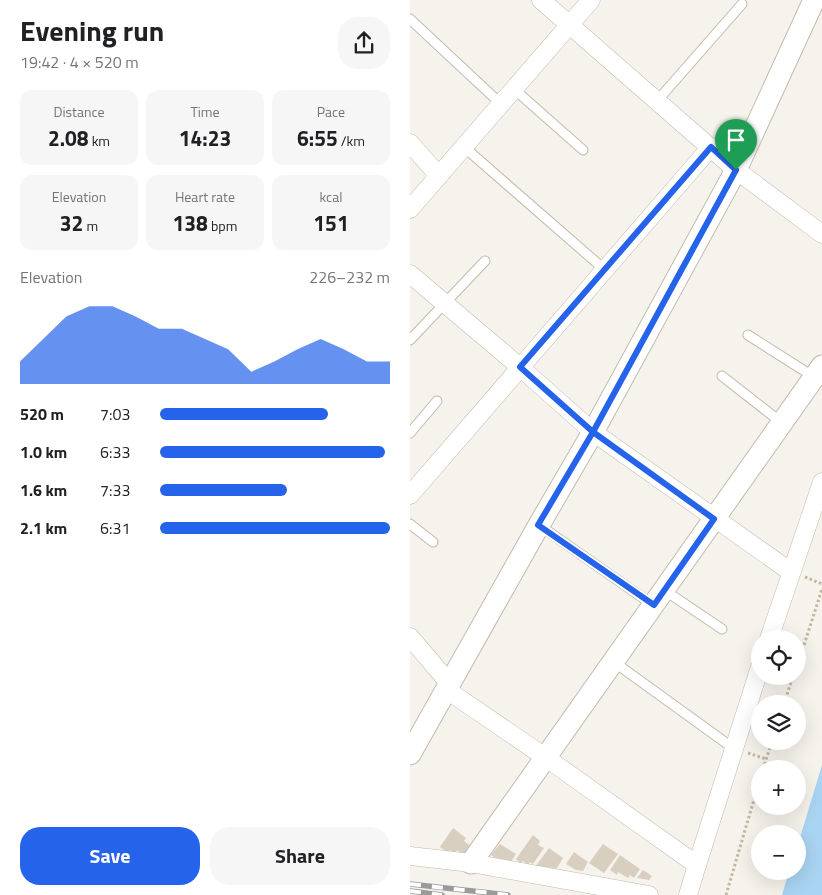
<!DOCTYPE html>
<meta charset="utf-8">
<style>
body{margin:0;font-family:"Titillium Web",sans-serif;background:#f6f6f6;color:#202124;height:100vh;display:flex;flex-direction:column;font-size:19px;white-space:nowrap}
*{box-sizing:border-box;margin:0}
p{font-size:16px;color:#757577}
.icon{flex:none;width:28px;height:28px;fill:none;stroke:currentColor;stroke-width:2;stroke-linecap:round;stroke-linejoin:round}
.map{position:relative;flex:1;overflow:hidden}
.sheet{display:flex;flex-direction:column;background:#fff;width:410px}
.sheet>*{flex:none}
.tools{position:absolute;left:341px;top:630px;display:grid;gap:10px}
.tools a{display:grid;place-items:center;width:55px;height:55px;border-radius:50%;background:#fff;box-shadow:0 5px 20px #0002;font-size:25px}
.pin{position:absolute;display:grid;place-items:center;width:42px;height:42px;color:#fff;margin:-51px -21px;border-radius:50% 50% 50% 0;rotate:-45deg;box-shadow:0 0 5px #0007}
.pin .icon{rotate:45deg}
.round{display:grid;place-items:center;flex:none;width:52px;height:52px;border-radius:20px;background:#f6f6f6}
.summary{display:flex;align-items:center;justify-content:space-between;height:85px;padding:0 20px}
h1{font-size:28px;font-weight:700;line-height:38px}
.figures{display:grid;grid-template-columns:repeat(3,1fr);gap:8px;height:85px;padding:5px 20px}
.figures div{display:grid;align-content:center;border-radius:12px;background:#f6f6f6;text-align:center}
.figures b{font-size:21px;font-weight:700}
.figures small{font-size:14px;font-weight:400}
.figures p{font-size:14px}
.chart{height:140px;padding:10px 20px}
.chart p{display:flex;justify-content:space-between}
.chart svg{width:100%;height:90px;margin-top:5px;fill:#2563eb;opacity:.7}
.button{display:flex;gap:10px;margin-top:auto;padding:10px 20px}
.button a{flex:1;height:58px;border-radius:20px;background:#2563eb;color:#fff;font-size:20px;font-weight:700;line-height:58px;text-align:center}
.button a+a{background:#f6f6f6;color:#202124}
ul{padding:0 20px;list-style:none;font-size:16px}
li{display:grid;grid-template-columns:80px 60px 1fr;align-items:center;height:38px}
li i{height:12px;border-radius:6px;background:#2563eb}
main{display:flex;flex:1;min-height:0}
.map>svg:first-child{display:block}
</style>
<main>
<section class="sheet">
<div class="summary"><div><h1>Evening run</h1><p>19:42 · 4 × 520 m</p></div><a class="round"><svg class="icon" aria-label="share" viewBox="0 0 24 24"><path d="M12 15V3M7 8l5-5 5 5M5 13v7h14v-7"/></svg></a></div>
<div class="figures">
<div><p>Distance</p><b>2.08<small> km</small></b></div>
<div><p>Time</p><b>14:23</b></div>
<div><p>Pace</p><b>6:55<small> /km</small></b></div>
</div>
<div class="figures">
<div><p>Elevation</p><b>32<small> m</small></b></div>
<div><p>Heart rate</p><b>138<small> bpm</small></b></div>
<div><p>kcal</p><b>151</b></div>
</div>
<div class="chart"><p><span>Elevation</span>226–232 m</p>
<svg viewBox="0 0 160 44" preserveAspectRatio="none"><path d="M0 44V33L10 22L20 11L30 6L40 6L50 11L60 17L70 17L80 22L90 27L100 38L110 33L120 27L130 22L140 27L150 33L160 33V44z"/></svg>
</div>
<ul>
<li><b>520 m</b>7:03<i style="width:73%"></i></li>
<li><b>1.0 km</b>6:33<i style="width:98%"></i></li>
<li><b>1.6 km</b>7:33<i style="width:55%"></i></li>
<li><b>2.1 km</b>6:31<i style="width:100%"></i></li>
</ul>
<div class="button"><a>Save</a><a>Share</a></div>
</section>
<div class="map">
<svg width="412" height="895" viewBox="0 0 412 895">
<rect width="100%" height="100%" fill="#f6f3ec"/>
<polygon fill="#a9d4f2" points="412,765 412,895 372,895 379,871 388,871 388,844"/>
<g fill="#d8cfc1">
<polygon points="43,828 56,838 54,841 61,846 54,855 47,850 45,854 40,850 38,853 30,847"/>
<polygon points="123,835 130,841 128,845 134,848 123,864 120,862 118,865 113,861 110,863 106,859"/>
<polygon points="90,844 106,854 100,863 94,859 92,863 81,855"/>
<polygon points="193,844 208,854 194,873 179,863"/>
<polygon points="139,848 153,858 147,868 125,867"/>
<polygon points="164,852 178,862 173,871 166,870 156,864"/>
<polygon points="210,855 230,869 224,878 220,875 218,878 208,872 207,875 200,870"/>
<polygon points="233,870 242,876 239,880 227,878"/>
</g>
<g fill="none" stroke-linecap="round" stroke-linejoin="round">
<g stroke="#c2bbae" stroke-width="11">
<g id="service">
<polyline points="0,19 91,104"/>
<polyline points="104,89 173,150"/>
<polyline points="247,101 332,4"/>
<polyline points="54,147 195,270"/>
<polyline points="338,335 404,377"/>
<polyline points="0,340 75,261"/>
<polyline points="312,376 372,423"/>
<polyline points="0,433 27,401"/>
<polyline points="0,524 23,542"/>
<polyline points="129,525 243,605"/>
<polyline points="254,590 312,629"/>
<polyline points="204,662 323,748"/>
</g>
</g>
<g stroke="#c2bbae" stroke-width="19">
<g id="minor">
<polyline points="131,0 326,170 412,234"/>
<polyline points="0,143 29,176"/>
<polyline points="0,209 181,0"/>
<polyline points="0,274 110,367 183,432 381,572"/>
<polyline points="0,495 301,147"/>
<polyline points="0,637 40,684"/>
<polyline points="359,639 412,482"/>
<polyline points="37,690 135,757 287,865 278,895"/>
<polyline points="0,856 61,863 239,895"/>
<polyline points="287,865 350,667"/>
</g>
</g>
<g stroke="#c2bbae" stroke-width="23">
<g id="tertiary">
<polyline points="0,754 129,525 183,432 326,170 404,0"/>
<polyline points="61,863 412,366"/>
</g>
</g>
<g stroke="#c4b79f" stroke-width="3" stroke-dasharray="2.5 2.5" stroke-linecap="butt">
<polyline points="395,577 412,584"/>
<polyline points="388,664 412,589"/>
<polyline points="374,704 383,676"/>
<polyline points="338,753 356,759"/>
<polyline points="353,769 362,741"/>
<polyline points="316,895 350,779"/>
</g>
<use href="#service" stroke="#fff" stroke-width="9"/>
<use href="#minor" stroke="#fff" stroke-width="18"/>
<use href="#tertiary" stroke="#fff" stroke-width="21"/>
<g stroke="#9a9a9a" stroke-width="5.5">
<g id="rail">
<polyline points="0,884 98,895"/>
<polyline points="0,891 32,895"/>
</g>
</g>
<use href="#rail" stroke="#fff" stroke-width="4" stroke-dasharray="11" stroke-linecap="butt"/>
</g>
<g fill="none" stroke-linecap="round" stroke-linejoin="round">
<g stroke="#fff" stroke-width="10">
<polyline id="route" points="326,170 301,147 110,367 183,432 128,525 244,605 304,519 183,432 326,170"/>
</g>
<use href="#route" stroke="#2563eb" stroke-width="6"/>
</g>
</svg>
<div class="tools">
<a><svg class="icon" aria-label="locate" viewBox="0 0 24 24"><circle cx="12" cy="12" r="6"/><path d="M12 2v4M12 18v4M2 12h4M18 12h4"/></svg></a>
<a><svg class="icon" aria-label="layers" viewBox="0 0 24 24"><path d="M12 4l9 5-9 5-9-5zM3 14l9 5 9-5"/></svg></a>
<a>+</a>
<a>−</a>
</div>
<div class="pin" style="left:326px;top:170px;background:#1e9e55"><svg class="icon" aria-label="arrive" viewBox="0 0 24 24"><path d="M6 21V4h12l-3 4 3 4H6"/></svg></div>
</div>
</main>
